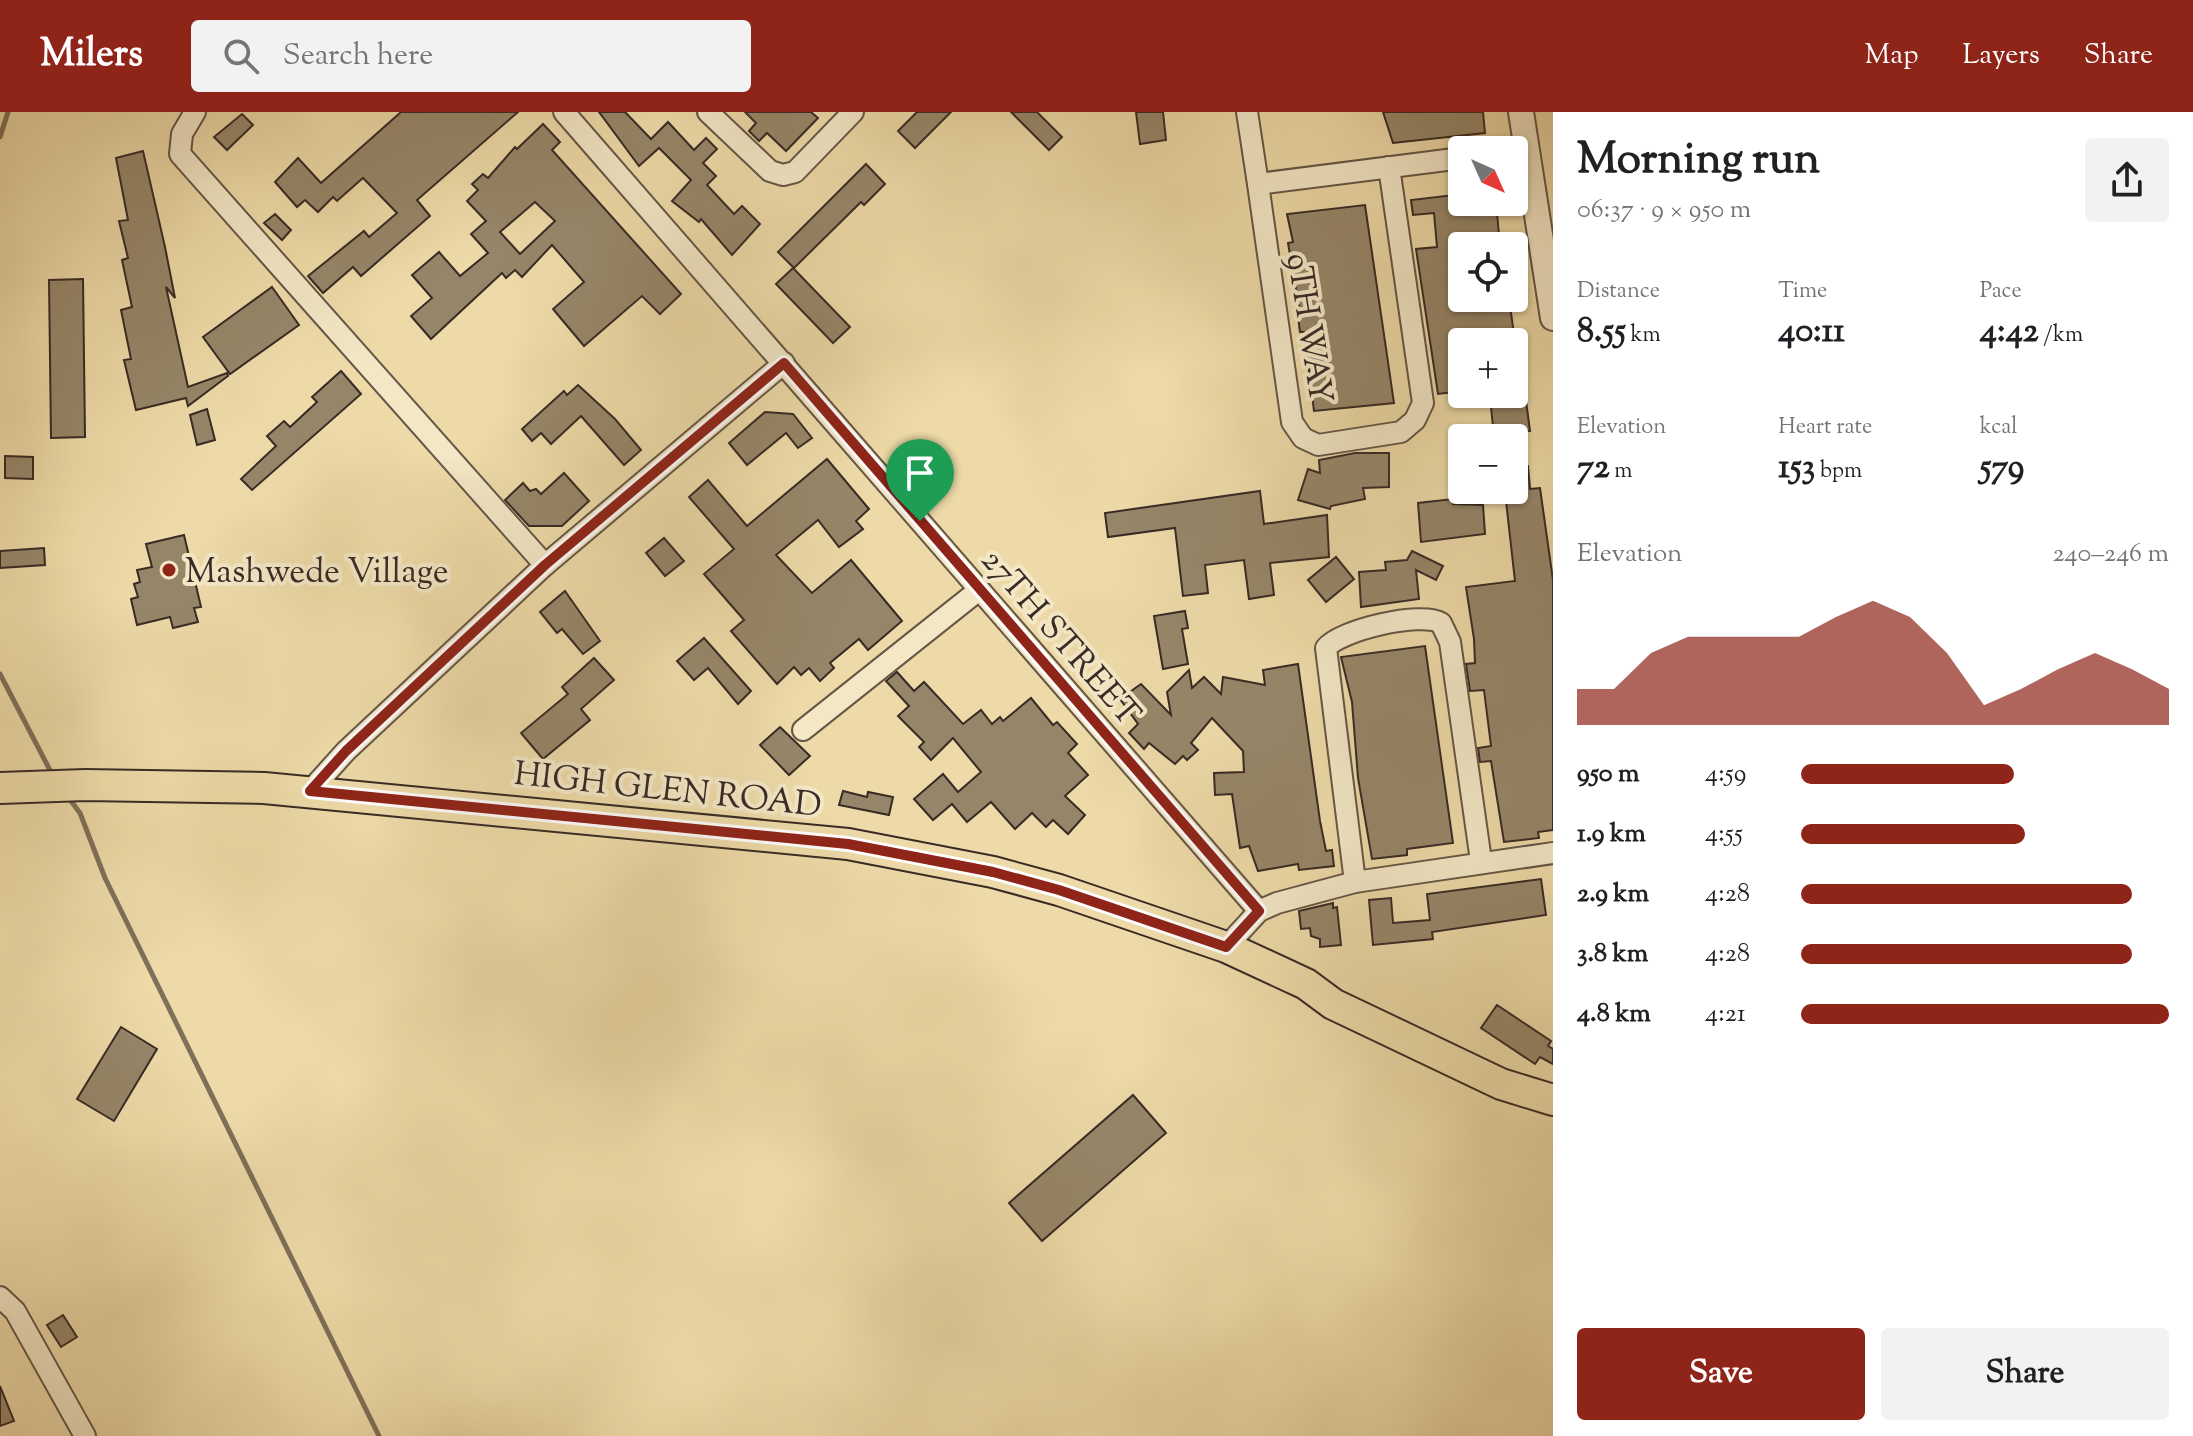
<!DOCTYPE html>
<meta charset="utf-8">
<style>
body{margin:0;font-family:"Sorts Mill Goudy",serif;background:#f2f2f2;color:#202124;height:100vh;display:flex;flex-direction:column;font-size:30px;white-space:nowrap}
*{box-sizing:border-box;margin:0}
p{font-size:26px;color:#757577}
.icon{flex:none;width:44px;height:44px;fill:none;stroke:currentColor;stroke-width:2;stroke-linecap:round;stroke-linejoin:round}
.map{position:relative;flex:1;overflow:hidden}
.details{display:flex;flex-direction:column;background:#fff;width:640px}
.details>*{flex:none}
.needle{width:52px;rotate:135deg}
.tools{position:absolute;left:1448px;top:24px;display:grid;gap:16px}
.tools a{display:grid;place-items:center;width:80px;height:80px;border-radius:8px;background:#fff;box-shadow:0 2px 6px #0004;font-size:40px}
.pin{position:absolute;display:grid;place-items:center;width:68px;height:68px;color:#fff;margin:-82px -34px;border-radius:50% 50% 50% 0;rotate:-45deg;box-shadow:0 0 8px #0007}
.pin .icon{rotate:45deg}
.round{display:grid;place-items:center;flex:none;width:84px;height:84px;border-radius:8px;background:#f2f2f2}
.summary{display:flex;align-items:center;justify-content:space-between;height:136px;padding:0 24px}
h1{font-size:44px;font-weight:800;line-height:60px}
.metrics{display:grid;grid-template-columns:repeat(3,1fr);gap:12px;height:136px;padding:8px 24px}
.metrics div{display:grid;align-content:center}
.metrics b{font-size:34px;font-weight:800}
.metrics small{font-size:22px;font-weight:400}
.metrics p{font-size:22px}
.chart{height:224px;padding:16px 24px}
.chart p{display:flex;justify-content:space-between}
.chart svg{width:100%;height:144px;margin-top:8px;fill:#8f2418;opacity:.7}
.action{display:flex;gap:16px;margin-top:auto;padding:16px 24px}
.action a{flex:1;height:92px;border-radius:8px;background:#8f2418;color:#fff;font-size:32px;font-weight:800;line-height:92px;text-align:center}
.action a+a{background:#f2f2f2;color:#202124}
ul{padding:0 24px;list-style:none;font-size:26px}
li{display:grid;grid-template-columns:128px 96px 1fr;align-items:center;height:60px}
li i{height:20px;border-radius:10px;background:#8f2418}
header{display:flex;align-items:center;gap:48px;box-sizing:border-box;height:112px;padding:0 40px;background:#8f2418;color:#fff}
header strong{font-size:38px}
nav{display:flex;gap:44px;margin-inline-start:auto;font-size:28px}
.search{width:560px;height:72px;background:#f2f2f2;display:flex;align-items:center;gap:20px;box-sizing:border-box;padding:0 28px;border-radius:8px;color:#757577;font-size:30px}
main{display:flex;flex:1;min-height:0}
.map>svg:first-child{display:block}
</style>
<header>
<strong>Milers</strong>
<div class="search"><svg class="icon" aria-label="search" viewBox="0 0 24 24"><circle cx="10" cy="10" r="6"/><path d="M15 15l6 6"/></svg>Search here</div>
<nav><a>Map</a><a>Layers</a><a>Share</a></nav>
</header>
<main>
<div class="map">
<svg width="1553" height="1324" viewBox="0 0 1553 1324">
<rect width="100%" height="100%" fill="#eddaa8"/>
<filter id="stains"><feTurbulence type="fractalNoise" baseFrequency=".0025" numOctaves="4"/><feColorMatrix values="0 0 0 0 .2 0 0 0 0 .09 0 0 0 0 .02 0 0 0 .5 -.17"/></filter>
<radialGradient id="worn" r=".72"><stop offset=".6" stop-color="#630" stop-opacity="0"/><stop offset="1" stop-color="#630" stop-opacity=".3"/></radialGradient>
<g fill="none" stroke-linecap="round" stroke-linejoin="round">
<g stroke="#7f7059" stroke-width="5">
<polyline points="0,25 8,0"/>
<polyline points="0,562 53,664"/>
<polyline points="68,685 80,701 105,766 379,1324"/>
</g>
</g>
<g fill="#968669" stroke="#382a25" stroke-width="2" fill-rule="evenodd">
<polygon points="401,0 518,0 417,88 430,104 361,164 353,155 323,181 308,164 364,119 369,125 397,101 363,66 337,89 333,85 318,100 305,88 297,95 275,70 298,46 321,71"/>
<polygon points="599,0 625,0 651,27 668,10 694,38 706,26 717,37 703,51 716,64 707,73 734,102 742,94 760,112 732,143 701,107 699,110 672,89 691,68 659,36 639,54"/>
<polygon points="745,0 811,0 818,6 786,39 767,21 759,29 749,19 756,11"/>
<polygon points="917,0 951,0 915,36 898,19"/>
<polygon points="1011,0 1037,0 1062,25 1049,38"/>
<polygon points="1136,0 1163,0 1166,28 1140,32"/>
<polygon points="1383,0 1483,0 1485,21 1393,31"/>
<polygon points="242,2 253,13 227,38 214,25"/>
<path d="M543 12 560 30 552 38 681 182 660 202 642 184 584 234 553 197 584 170 552 133 522 165 515 158 506 166 502 161 431 227 411 204 432 186 412 163 439 140 460 164 488 141 471 122 486 109 467 89 478 78 472 72 483 62 488 66 515 35 517 37ZM535 90 555 109 520 142 500 120Z"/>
<polygon points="143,39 165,135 175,186 166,175 188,275 227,261 228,264 188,294 186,286 136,298 124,248 131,247 121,198 132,195 122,148 128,146 119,109 128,108 116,46"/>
<polygon points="866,52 885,72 864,93 861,90 794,156 778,140"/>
<polygon points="1462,82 1462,90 1496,90 1500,134 1452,134 1457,185 1509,186 1515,230 1462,230 1462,279 1438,282 1416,137 1437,135 1434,101 1413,103 1411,88"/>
<polygon points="1365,93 1394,291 1314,299 1304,220 1300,220 1298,205 1301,205 1288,131 1293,130 1287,102"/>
<polygon points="275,102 291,118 282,128 264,111"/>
<polygon points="793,156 850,215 833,231 776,172"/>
<polygon points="83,167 85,325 51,326 49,168"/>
<polygon points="272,175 299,213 230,262 203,225"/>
<polygon points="341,259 361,282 252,378 241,367 276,334 267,324 284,309 290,315 317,290 312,285"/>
<polygon points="578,273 615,307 641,338 624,353 581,304 551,332 541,321 532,329 522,317 564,279 567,283"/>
<polygon points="1525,281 1530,319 1494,324 1490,285"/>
<polygon points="207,297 215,328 197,333 190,303"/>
<polygon points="765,300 793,302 812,326 798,336 786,321 747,353 729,331"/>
<polygon points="1355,341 1389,341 1389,375 1363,376 1365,387 1331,394 1330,397 1298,388 1308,357 1320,361 1319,348"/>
<polygon points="5,344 33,345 33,367 5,366"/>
<polygon points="827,347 869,397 856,409 863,417 839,435 818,408 776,443 812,481 851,448 902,509 868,538 859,527 830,551 834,556 820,569 809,556 801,563 794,555 777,572 731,519 744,508 704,462 734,437 689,385 708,368 747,414"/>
<polygon points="1528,354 1530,377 1540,376 1553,468 1553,718 1538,720 1539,726 1504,730 1491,649 1480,650 1478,636 1491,634 1484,578 1470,579 1466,552 1475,551 1474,527 1466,475 1515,469 1505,380 1514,379 1514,355"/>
<polygon points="564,361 589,389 562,414 529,414 505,388 523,371 530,379 536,377 541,382"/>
<polygon points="1260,379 1264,412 1327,403 1329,445 1270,451 1274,483 1249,487 1244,448 1205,453 1208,481 1183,484 1175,416 1108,425 1105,401"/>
<polygon points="1453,387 1453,392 1483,393 1485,422 1421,430 1418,391"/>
<polygon points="184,423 201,495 194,496 198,510 173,516 170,505 137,513 131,487 138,485 134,472 140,470 137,458 152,455 146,432"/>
<polygon points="664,426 684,449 665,464 646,441"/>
<polygon points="44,436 45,453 0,456 0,439"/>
<polygon points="1412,439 1443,454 1436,468 1416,458 1419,487 1361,495 1359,460 1386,458 1385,450 1407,448"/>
<polygon points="1336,445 1354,467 1326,490 1308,468"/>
<polygon points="565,479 600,529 583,542 562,517 557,521 540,500"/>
<polygon points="1185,499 1188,516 1182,517 1188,552 1163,557 1154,504"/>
<polygon points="704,526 751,579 738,592 708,556 694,568 677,549"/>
<polygon points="1425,534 1453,731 1407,737 1407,743 1372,747 1358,666 1352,590 1341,545"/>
<polygon points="594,546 614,568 581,597 590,608 543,647 521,621 568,582 562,575"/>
<polygon points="1298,552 1320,709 1326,739 1332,738 1334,754 1299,758 1298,752 1258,759 1249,734 1240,736 1232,682 1215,683 1214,661 1244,660 1243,639 1212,606 1191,631 1198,638 1187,648 1183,644 1175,652 1149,631 1144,637 1129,621 1138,612 1120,587 1141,572 1171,603 1167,580 1189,558 1192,576 1204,565 1221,582 1223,565 1265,573 1263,558"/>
<polygon points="897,560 914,579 924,570 963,612 981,598 992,612 1000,605 1003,609 1031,586 1053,613 1057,610 1077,632 1068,641 1088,663 1065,684 1085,703 1068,722 1053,708 1046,715 1032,701 1015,717 991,690 967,710 952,692 933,708 914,687 943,662 958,680 981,660 953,626 931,648 919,635 924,630 898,604 909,594 886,569"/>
<polygon points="780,615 810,644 789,663 760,633"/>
<polygon points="843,679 867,685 868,680 893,685 889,703 839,693"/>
<polygon points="1541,767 1546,803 1432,820 1433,827 1373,833 1369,788 1391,786 1393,811 1430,808 1427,782"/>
<polygon points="1333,791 1333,796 1337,795 1341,833 1320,835 1320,827 1311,824 1310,816 1301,817 1299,799"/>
<polygon points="1497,893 1551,929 1548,934 1553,937 1553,952 1540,945 1535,952 1481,916"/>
<polygon points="121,915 157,937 114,1009 77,987"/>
<polygon points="1133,983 1166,1021 1042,1129 1009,1091"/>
<polygon points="63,1203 77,1225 61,1235 47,1213"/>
<polygon points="0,1274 14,1309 0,1314"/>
</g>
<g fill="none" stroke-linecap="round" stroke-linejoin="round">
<g stroke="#655646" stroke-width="24">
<g id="minor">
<polyline points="195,0 182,22 180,42 545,453"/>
<polyline points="564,0 1259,799"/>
<polyline points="708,0 770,59 783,63 795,60 853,0"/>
<polyline points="1247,0 1258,72 1462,46"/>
<polyline points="1258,72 1292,310 1303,326 1318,333 1401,320 1415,308 1423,291 1389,55"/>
<polyline points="803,618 979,478"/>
<polyline points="310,679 346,639 545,453 784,251"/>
<path d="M1355 770 1326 536C1340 518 1421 499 1441 511L1450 530 1481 749"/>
<polyline points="1226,835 1259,799 1277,791 1355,770 1553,741"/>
<polyline points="0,1185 15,1199 85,1324"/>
</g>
</g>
<g stroke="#655646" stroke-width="28">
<polyline id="tertiary" points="1521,0 1553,206"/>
</g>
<g stroke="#382a25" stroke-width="34">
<polyline id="primary" points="0,676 85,673 264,676 848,732 993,760 1059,778 1226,835 1306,872 1333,892 1501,972 1553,988"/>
</g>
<use href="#minor" stroke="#f3e7c6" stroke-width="20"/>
<use href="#tertiary" stroke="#f3e7c6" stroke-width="24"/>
<use href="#primary" stroke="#eddaa8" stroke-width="30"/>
</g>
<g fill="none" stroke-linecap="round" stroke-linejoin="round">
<g stroke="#fff" stroke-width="16">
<polygon id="route" points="784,251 1259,799 1226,835 1059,778 993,760 848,732 310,679 346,639 545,453"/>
</g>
<use href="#route" stroke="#8f2418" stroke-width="10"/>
</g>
<circle fill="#8f2418" stroke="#f3e7c6" stroke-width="3" cx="169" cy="458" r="8"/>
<g text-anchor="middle" stroke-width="8" stroke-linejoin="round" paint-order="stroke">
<g font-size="34" fill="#382a25" stroke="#f3e7c6">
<text transform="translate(1311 216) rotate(81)" y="12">9TH WAY</text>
<text transform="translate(1062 524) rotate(49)" y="12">27TH STREET</text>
<text transform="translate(668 676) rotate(6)" y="12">HIGH GLEN ROAD</text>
</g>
<g font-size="34" fill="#382a25" stroke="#f3e7c6" text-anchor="start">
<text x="185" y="470">Mashwede Village</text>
</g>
</g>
<rect width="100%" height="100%" filter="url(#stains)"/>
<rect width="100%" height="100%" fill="url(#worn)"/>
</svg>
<div class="tools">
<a><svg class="needle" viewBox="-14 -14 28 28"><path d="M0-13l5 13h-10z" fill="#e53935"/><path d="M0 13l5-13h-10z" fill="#757577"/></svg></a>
<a><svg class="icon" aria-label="locate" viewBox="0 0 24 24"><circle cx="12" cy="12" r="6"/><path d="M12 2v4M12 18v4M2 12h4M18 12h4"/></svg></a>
<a>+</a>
<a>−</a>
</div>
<div class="pin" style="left:920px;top:409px;background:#1e9e55"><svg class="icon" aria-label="arrive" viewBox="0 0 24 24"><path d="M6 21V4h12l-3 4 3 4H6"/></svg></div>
</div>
<section class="details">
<div class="summary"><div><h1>Morning run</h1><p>06:37 · 9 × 950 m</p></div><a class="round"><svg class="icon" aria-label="share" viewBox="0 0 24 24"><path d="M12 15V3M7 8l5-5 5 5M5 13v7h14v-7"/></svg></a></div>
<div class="metrics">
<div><p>Distance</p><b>8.55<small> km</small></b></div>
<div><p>Time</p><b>40:11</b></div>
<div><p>Pace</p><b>4:42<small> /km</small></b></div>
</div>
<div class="metrics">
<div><p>Elevation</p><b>72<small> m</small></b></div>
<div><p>Heart rate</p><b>153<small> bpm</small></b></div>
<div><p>kcal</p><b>579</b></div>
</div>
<div class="chart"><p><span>Elevation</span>240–246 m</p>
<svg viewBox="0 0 160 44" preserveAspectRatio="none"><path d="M0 44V33L10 33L20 22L30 17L40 17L50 17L60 17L70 11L80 6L90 11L100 22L110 38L120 33L130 27L140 22L150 27L160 33V44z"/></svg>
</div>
<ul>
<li><b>950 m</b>4:59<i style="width:58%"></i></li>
<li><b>1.9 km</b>4:55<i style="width:61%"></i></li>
<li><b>2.9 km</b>4:28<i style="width:90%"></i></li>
<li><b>3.8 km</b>4:28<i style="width:90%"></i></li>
<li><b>4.8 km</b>4:21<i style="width:100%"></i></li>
</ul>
<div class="action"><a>Save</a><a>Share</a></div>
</section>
</main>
